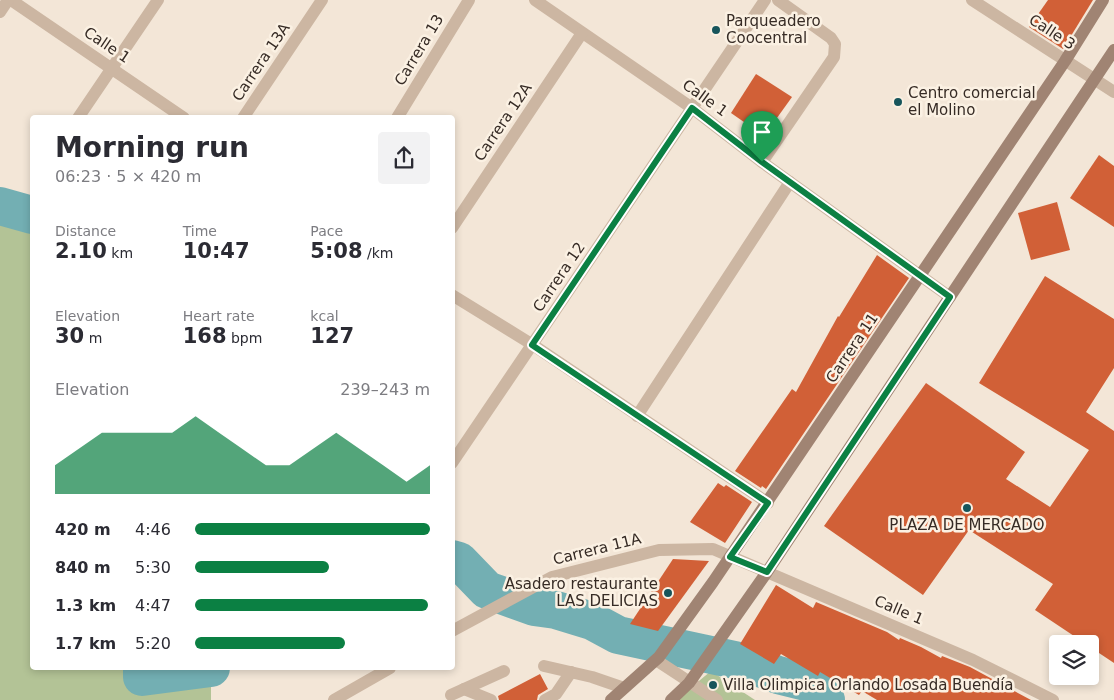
<!DOCTYPE html>
<meta charset="utf-8">
<style>
body{margin:0;font-family:"DejaVu Sans",sans-serif;background:#f2f2f3;color:#2b2b33;height:100vh;display:flex;flex-direction:column;font-size:19px;white-space:nowrap}
*{box-sizing:border-box;margin:0}
p{font-size:16px;color:#7c7c81}
.icon{flex:none;width:28px;height:28px;fill:none;stroke:currentColor;stroke-width:2;stroke-linecap:round;stroke-linejoin:round}
.map{position:relative;flex:1;overflow:hidden}
.drawer{position:absolute;left:30px;top:115px;width:425px;height:555px;display:flex;flex-direction:column;background:#fff;border-radius:5px;box-shadow:0 2px 8px #0003}
.drawer>*{flex:none}
.tools{position:absolute;left:1049px;top:635px;display:grid;gap:10px}
.tools a{display:grid;place-items:center;width:50px;height:50px;border-radius:5px;background:#fff;box-shadow:0 2px 8px #0003;font-size:25px}
.pin{position:absolute;display:grid;place-items:center;width:42px;height:42px;color:#fff;margin:-51px -21px;border-radius:50% 50% 50% 0;rotate:-45deg;box-shadow:0 0 5px #0007}
.pin .icon{rotate:45deg}
.round{display:grid;place-items:center;flex:none;width:52px;height:52px;border-radius:5px;background:#f2f2f3}
.headline{display:flex;align-items:center;justify-content:space-between;height:85px;padding:0 25px}
h1{font-size:28px;font-weight:700;line-height:38px}
.stats{display:grid;grid-template-columns:repeat(3,1fr);gap:8px;height:85px;padding:5px 25px}
.stats div{display:grid;align-content:center}
.stats b{font-size:21px;font-weight:700}
.stats small{font-size:14px;font-weight:400}
.stats p{font-size:14px}
.chart{height:140px;padding:10px 25px}
.chart p{display:flex;justify-content:space-between}
.chart svg{width:100%;height:90px;margin-top:5px;fill:#0b8043;opacity:.7}
ul{padding:0 25px;list-style:none;font-size:16px}
li{display:grid;grid-template-columns:80px 60px 1fr;align-items:center;height:38px}
li i{height:12px;border-radius:6px;background:#0b8043}
.map>svg:first-child{display:block}
</style>
<div class="map">
<svg width="1114" height="700" viewBox="0 0 1114 700">
<rect width="100%" height="100%" fill="#f3e6d7"/>
<g fill="#b3c396">
<polygon points="0,206 32,215 32,668 142,668 142,677 211,668 211,700 0,700"/>
<polygon points="711,671 755,700 676,700"/>
</g>
<g fill="none" stroke-linecap="round" stroke-linejoin="round">
<g stroke="#73afb3" stroke-width="38">
<polyline points="0,206 32,215"/>
<polyline points="452,559 459,561 487,590 534,607 556,610 592,621 618,635 744,662 778,675 810,683 826,700"/>
<polyline points="142,668 142,677 211,668"/>
</g>
</g>
<g fill="#d16037">
<polygon points="1048,0 1093,0 1063,49 1029,27"/>
<polygon points="756,74 792,97 764,136 731,113"/>
<polygon points="1099,155 1114,166 1114,227 1070,198"/>
<polygon points="1057,202 1070,250 1031,260 1018,213"/>
<polygon points="877,255 909,278 766,489 762,486 761,488 735,471 792,389 796,392 838,316 839,317"/>
<polygon points="1045,276 1114,319 1114,368 1086,412 1114,431 1114,663 1090,647 1090,644 1086,644 1035,610 1053,584 969,530 923,595 824,526 926,383 1025,452 1006,479 1050,507 1089,450 979,383"/>
<polygon points="718,483 724,487 726,485 752,502 725,543 690,522"/>
<polygon points="673,559 709,561 658,631 630,624"/>
<polygon points="776,585 813,608 816,602 887,632 899,640 900,638 921,647 941,658 942,656 970,667 1031,700 877,700 862,691 859,695 820,672 818,676 781,654 774,664 740,644"/>
<polygon points="540,674 548,689 538,695 537,700 499,700 498,696"/>
</g>
<g fill="none" stroke-linecap="round" stroke-linejoin="round">
<g stroke="#ccb6a2" stroke-width="12">
<polyline points="544,666 592,677 624,688"/>
<polyline points="464,689 491,700"/>
<polyline points="451,695 504,671"/>
<polyline points="545,700 556,694 571,672"/>
</g>
<g stroke="#ccb6a2" stroke-width="12">
<polyline points="11,0 184,118"/>
<polyline points="535,0 692,108 762,162 950,297"/>
<polyline points="972,0 1114,92"/>
<polyline points="0,12 8,0"/>
<polyline points="78,118 158,0"/>
<polyline points="243,118 322,0"/>
<polyline points="397,118 469,0"/>
<polyline points="762,162 834,57 835,44 831,38 778,0"/>
<polyline points="452,228 582,33"/>
<polyline points="452,295 533,345 768,503"/>
<polyline points="637,416 790,182"/>
<polyline points="452,463 765,0"/>
<polyline points="452,631 552,577 659,550 713,549 973,660 1053,700"/>
<polyline points="656,660 717,700"/>
<polyline points="334,700 390,668"/>
</g>
<g stroke="#a08473" stroke-width="12">
<polyline points="611,700 659,657 713,582 1065,61 1103,0"/>
<polyline points="671,700 689,683 767,572 1114,50"/>
</g>
</g>
<g fill="none" stroke-linecap="round" stroke-linejoin="round">
<g stroke="#fff" stroke-width="10">
<polygon id="route" points="692,108 762,162 950,297 767,572 730,557 768,503 532,345"/>
</g>
<use href="#route" stroke="#0b8043" stroke-width="6"/>
</g>
<g fill="#17555b" stroke="#fbf1e3" stroke-width="2">
<circle cx="716" cy="30" r="5"/>
<circle cx="898" cy="102" r="5"/>
<circle cx="967" cy="508" r="5"/>
<circle cx="668" cy="593" r="5"/>
<circle cx="713" cy="685" r="5"/>
</g>
<g text-anchor="middle" stroke-width="5" stroke-linejoin="round" paint-order="stroke">
<g font-size="15" fill="#362b25" stroke="#fbf1e3" text-anchor="start">
<text x="726" y="26">Parqueadero<tspan x="726" dy="17">Coocentral</tspan></text>
<text x="908" y="98">Centro comercial<tspan x="908" dy="17">el Molino</tspan></text>
<text x="967" y="530" text-anchor="middle">PLAZA DE MERCADO</text>
<text x="658" y="589" text-anchor="end">Asadero restaurante<tspan x="658" dy="17">LAS DELICIAS</tspan></text>
<text x="723" y="690">Villa Olimpica Orlando Losada Buendía</text>
</g>
<g font-size="15" fill="#362b25" stroke="#fbf1e3">
<text transform="translate(1052 32) rotate(33)" y="5">Calle 3</text>
<text transform="translate(107 45) rotate(34)" y="5">Calle 1</text>
<text transform="translate(419 50) rotate(-59)" y="5">Carrera 13</text>
<text transform="translate(261 62) rotate(-56)" y="5">Carrera 13A</text>
<text transform="translate(705 98) rotate(36)" y="5">Calle 1</text>
<text transform="translate(503 122) rotate(-56)" y="5">Carrera 12A</text>
<text transform="translate(559 277) rotate(-56)" y="5">Carrera 12</text>
<text transform="translate(852 348) rotate(-56)" y="5">Carrera 11</text>
<text transform="translate(597 549) rotate(-14)" y="5">Carrera 11A</text>
<text transform="translate(899 610) rotate(23)" y="5">Calle 1</text>
</g>
</g>
</svg>
<div class="tools">
<a><svg class="icon" aria-label="layers" viewBox="0 0 24 24"><path d="M12 4l9 5-9 5-9-5zM3 14l9 5 9-5"/></svg></a>
</div>
<div class="pin" style="left:762px;top:162px;background:#1e9e55"><svg class="icon" aria-label="arrive" viewBox="0 0 24 24"><path d="M6 21V4h12l-3 4 3 4H6"/></svg></div>
<section class="drawer">
<div class="headline"><div><h1>Morning run</h1><p>06:23 · 5 × 420 m</p></div><a class="round"><svg class="icon" aria-label="share" viewBox="0 0 24 24"><path d="M12 15V3M7 8l5-5 5 5M5 13v7h14v-7"/></svg></a></div>
<div class="stats">
<div><p>Distance</p><b>2.10<small> km</small></b></div>
<div><p>Time</p><b>10:47</b></div>
<div><p>Pace</p><b>5:08<small> /km</small></b></div>
</div>
<div class="stats">
<div><p>Elevation</p><b>30<small> m</small></b></div>
<div><p>Heart rate</p><b>168<small> bpm</small></b></div>
<div><p>kcal</p><b>127</b></div>
</div>
<div class="chart"><p><span>Elevation</span>239–243 m</p>
<svg viewBox="0 0 160 44" preserveAspectRatio="none"><path d="M0 44V30L10 22L20 14L30 14L40 14L50 14L60 6L70 14L80 22L90 30L100 30L110 22L120 14L130 22L140 30L150 38L160 30V44z"/></svg>
</div>
<ul>
<li><b>420 m</b>4:46<i style="width:100%"></i></li>
<li><b>840 m</b>5:30<i style="width:57%"></i></li>
<li><b>1.3 km</b>4:47<i style="width:99%"></i></li>
<li><b>1.7 km</b>5:20<i style="width:64%"></i></li>
</ul>
</section>
</div>
